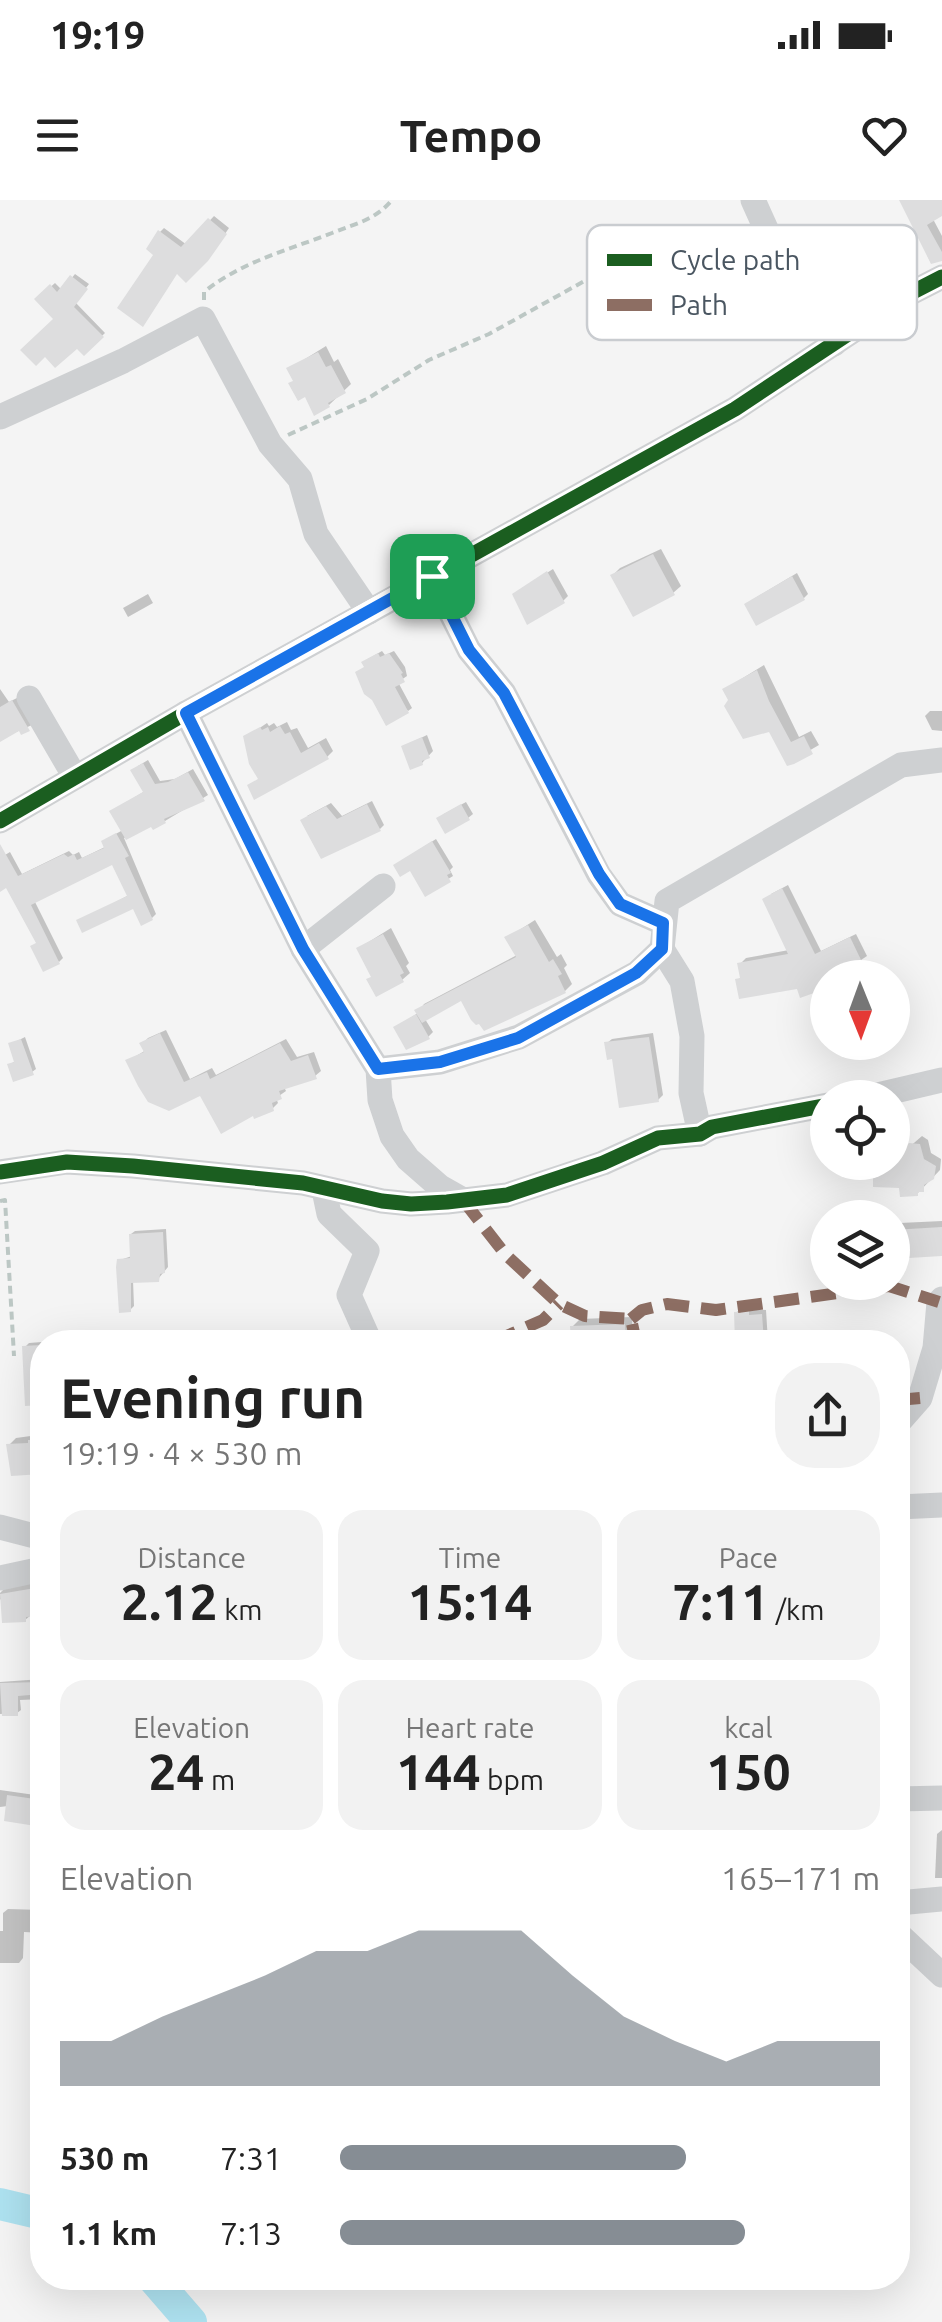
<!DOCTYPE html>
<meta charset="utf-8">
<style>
body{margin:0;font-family:Ubuntu,sans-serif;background:#f2f2f2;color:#222;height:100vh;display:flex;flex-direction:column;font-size:38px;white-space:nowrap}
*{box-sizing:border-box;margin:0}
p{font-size:32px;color:#767676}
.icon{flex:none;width:55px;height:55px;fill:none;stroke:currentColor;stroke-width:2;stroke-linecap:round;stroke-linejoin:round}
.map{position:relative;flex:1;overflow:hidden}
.drawer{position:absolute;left:30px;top:1130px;width:880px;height:960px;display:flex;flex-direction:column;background:#fff;border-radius:40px;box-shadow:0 10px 40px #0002}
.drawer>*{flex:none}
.needle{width:65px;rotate:179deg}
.tools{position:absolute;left:810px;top:760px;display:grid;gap:20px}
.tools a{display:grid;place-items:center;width:100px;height:100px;border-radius:50%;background:#fff;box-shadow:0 10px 40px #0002;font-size:50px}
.pin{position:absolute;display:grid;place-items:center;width:85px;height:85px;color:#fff;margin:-42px;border-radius:20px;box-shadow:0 5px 15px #0006}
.round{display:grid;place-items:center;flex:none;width:105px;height:105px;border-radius:40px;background:#f2f2f2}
.summary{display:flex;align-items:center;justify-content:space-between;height:170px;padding:0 30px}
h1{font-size:55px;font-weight:600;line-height:75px}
.metrics{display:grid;grid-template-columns:repeat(3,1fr);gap:15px;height:170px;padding:10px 30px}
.metrics div{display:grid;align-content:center;border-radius:25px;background:#f2f2f2;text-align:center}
.metrics b{font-size:50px;font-weight:600}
.metrics small{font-size:28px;font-weight:400}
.metrics p{font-size:28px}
.chart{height:280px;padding:20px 30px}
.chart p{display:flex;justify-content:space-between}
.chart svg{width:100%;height:180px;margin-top:10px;fill:#868d94;opacity:.7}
ul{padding:0 30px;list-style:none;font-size:32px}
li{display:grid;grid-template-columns:160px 120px 1fr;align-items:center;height:75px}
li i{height:25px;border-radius:12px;background:#868d94}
.status{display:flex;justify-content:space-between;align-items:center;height:70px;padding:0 50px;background:#fff;direction:ltr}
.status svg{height:28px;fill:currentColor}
header{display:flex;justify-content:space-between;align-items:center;height:130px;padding:0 30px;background:#fff;font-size:45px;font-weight:600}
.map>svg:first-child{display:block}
</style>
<div class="status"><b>19:19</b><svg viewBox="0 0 49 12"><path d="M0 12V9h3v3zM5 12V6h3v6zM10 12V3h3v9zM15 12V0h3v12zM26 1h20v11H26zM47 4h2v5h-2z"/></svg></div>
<header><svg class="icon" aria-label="menu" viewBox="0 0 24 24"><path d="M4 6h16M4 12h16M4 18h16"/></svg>Tempo<svg class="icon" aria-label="heart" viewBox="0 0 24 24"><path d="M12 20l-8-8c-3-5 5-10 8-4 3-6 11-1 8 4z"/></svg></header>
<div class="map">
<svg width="942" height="2122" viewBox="0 0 942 2122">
<rect width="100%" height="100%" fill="#f4f4f4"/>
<g fill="#0003">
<polygon points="904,0 942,0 942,14 933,19 942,36 942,58"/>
<polygon points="214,16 229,28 212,53 177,72 157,55 160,32 164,28 187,45"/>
<polygon points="75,74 89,84 75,102 105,133 84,153 37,99 55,83 62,90"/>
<polygon points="326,146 334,162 338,159 351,184 329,205 295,180 289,169"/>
<polygon points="661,349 681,386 673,393 613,375 620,368"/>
<polygon points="553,369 568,396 563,401 520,390"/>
<polygon points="797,373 808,394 804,398 752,400"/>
<polygon points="148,394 153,403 128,417 123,408"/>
<polygon points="382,451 385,455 394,451 405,467 407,476 398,482 412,508 408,511 366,466 368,459"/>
<polygon points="764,465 799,537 811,531 819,545 788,563 770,528 731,500 725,489"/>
<polygon points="0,489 9,502 17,498 32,525 0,539"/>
<polygon points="930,511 942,511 942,531 932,530 925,516"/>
<polygon points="287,522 291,530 297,528 308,548 326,538 333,551 327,557 250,586 260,578 246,537 267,523 269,526 274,523 277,527"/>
<polygon points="427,535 433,551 422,563 404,546"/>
<polygon points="148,560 160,581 175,579 193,569 208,595 165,621 152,623 124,638 156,714 152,718 134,706 79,721 129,695 113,661 34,700 63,758 59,762 38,742 7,685 0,689 0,658 10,652 22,674 69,651 73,655 79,652 82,658 107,646 108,638 123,630 112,611 145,591 138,566"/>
<polygon points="372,601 384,625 380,629 307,616 331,603 342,616"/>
<polygon points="466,602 473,614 468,618 444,614"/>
<polygon points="436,639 453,667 450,670 453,676 426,693 411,668 400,662"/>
<polygon points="788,685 821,751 856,734 867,756 834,778 798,786 738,780 742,776 740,764 746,758 789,750 771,694"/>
<polygon points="535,720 557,757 561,754 567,765 564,768 572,784 565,791 485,828 462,798 425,819 433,832 428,837 396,827 418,813 424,804 517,755 507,738"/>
<polygon points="391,728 409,763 406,766 410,773 402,780 373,776 359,748"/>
<polygon points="166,830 190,879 212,868 216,875 286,839 297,857 314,852 321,871 315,876 284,887 286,891 276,898 278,903 273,908 201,893 128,861 146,850 143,843 148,838"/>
<polygon points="653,833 663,895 658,900 607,843 612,839"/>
<polygon points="25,837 36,869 32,872 10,865 16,860 11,844"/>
<polygon points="922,936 928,940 931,953 941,959 940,970 917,994 875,966 879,962 892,962"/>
<polygon points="942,1021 942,1054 893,1031 900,1023"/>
<polygon points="166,1029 168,1067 158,1079 133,1080 134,1106 130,1110 120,1060 132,1056 131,1034 135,1031"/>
<polygon points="741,1108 766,1110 768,1142 738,1142 736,1113"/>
<polygon points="632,1117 633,1142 573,1142 572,1127 580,1119"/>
<polygon points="42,1142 42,1203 28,1203 25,1147 29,1143"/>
<polygon points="42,1216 42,1275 34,1272 9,1245 16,1238 38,1235 37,1221"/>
<polygon points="42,1382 42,1406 25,1420 0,1399 0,1393 6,1387"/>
<polygon points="42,1479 42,1499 20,1500 21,1510 17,1513 0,1514 0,1482"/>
<polygon points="0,1590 42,1596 42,1624 6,1619 8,1606 0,1607"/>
<polygon points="942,1630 942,1678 935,1678 937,1634"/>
<polygon points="8,1709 42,1710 42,1733 24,1732 23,1758 19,1763 0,1763 0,1731 3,1731 3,1713"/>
</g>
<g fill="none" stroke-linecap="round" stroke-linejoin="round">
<g stroke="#aee2f0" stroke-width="32">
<polyline points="0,2004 42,2014"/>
<polyline points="153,2078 191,2122"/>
</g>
</g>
<g fill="#ddddde">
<polygon points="899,0 942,0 942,16 927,25 942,52 942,61 931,64"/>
<polygon points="208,18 227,34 208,61 186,83 177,74 143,127 117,108 153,55 146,49 158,30 181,47"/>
<polygon points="70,75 88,89 74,107 104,137 84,156 77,149 55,168 45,157 36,166 20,150 53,119 34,99 50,84 57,92"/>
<polygon points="318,152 326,167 331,165 346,193 328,203 330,207 314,216 305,197 298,201 288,183 293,181 286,168"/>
<polygon points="653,354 675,395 633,417 610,375"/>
<polygon points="547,371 565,403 527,425 512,394"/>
<polygon points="792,376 805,400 756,426 744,404"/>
<polygon points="378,453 380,457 389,453 403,473 401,474 405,482 395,487 409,513 386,526 372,500 364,494 355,472 364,467 361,462"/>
<polygon points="757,470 769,501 791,542 804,536 813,554 794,564 787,566 769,532 743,539 724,506 728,500 722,489"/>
<polygon points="12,500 30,531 21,535 19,531 0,542 0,507"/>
<polygon points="280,526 285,534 290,532 301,553 319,543 329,559 254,600 247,585 258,579 249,564 243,536 260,527 262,530 268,527 270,532"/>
<polygon points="422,537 430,558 422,561 423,565 410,570 401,546"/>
<polygon points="143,563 155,584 168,582 188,572 205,601 164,619 166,623 153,630 151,627 126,640 109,611 143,592 130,570"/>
<polygon points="367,604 381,631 321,659 300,620 326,606 337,619"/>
<polygon points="461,604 470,620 445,634 436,618"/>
<polygon points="116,633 129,656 125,658 153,720 141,726 133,709 82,733 76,720 127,696 112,665 31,705 60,764 43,772 30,746 36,743 6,688 0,692 0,644 18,676 64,654 68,657 74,654 77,660 104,648 101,641"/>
<polygon points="432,641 451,673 447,675 451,682 425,697 410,671 400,677 393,665"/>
<polygon points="782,688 815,754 850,737 863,764 828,778 828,788 800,798 797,789 739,799 735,779 740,778 737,763 788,754 762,699"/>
<polygon points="528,725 549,762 553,759 562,774 558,776 566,793 484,831 479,824 476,825 471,820 461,801 422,823 414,810 516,757 504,737"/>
<polygon points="383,734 404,773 400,775 404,782 376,797 366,779 371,777 356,748"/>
<polygon points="416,814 430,839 406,850 393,827"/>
<polygon points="160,833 184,882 207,872 210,879 280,843 291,861 308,855 317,879 279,891 282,899 272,903 274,911 254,919 253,916 221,934 200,896 169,911 148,902 138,886 125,860 144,852 139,843"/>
<polygon points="649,837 659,902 619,908 612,859 607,860 604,842"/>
<polygon points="21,839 34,875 13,882 7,864 14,862 8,843"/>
<polygon points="909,943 920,944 924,959 936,966 934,979 924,985 924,992 918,992 918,996 900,997 899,988 873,987 873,965 892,962 892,957"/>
<polygon points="942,1027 942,1056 892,1059 892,1030"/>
<polygon points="163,1032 165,1073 160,1074 159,1082 131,1083 131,1112 119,1113 116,1067 117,1059 130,1058 129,1034"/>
<polygon points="749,1111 749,1115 762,1114 764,1142 735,1142 734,1112"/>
<polygon points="625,1124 626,1142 571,1142 570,1126"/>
<polygon points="42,1145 42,1205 25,1206 22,1146"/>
<polygon points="28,1240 42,1240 42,1274 11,1276 6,1244 28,1243"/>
<polygon points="41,1387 42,1408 35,1408 36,1416 26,1417 26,1422 2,1423 0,1394"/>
<polygon points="42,1482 42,1494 18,1496 18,1516 2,1516 0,1483"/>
<polygon points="7,1595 42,1600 42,1627 4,1621"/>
</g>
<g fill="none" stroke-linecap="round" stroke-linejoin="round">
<g stroke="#bcc7c4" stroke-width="4" stroke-dasharray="8 5" stroke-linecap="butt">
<path d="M204 100V92C241 62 288 50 332 33 356 23 374 21 392 0"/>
<polyline points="288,235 367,199 429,160 489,134 606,69"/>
<polyline points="0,1001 5,1000 14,1156"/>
</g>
<g stroke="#ced0d2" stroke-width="25">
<polyline points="753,0 789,80 834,144"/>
<polyline points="0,217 123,161 203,119 270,244 300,279 316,334 369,412"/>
<polyline points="432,376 469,450 504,493 599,675 620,704 663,723"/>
<polyline points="29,498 75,577"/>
<polyline points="186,513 303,749 378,869 380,900 392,936 408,959 440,987 463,1000"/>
<polyline points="0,621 186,513 735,209 907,95 942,77"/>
<polyline points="303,749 383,686"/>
<polyline points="662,749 682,781 692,836 691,893 700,934"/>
<polyline points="378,869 440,862 519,837 637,773 662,749 667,701 901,565 942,560"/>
<polyline points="865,898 942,880"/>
<polyline points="0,972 67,962 133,966 303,983 382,1001 411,1004 447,1002 507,995 603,963 658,938 700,934 712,927 828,905"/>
<polyline points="324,990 329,1014 367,1051 349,1095 370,1142"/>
<polyline points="898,1223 920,1198 935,1148 939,1102 942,1099"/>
<polyline points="898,1307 942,1305"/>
<polyline points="0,1327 42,1338"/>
<polyline points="0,1378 42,1369"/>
<polyline points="898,1599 942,1598"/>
<polyline points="898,1703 942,1699"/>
<polyline points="898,1734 942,1775"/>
</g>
<g stroke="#8d6e63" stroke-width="12" stroke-dasharray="25 12" stroke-linecap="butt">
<polyline points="463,1000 505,1054 559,1104 585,1116 631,1119 636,1142"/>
<polyline points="631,1119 642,1110 667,1104 716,1110 889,1086 939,1102"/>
<polyline points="493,1142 543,1120 559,1104"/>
<polyline points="898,1200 920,1198"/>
</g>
<g stroke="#fff" stroke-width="21">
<g id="cycleway">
<polyline points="0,621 186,513 735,209 907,95 942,77"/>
<polyline points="0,972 67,962 133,966 303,983 382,1001 411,1004 447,1002 507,995 603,963 658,938 700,934 712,927 828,905"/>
</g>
</g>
<use href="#cycleway" stroke="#1b5e20" stroke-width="15"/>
</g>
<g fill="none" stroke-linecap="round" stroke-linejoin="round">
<g stroke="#fff" stroke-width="20">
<polygon id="route" points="432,376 469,450 504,493 599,674 620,704 663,723 662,749 636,773 518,838 440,862 378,869 303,749 186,513"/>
</g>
<use href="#route" stroke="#1a73e8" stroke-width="12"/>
</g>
<rect x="587" y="25" width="330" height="115" rx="15" fill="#fff" stroke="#c9ccd0" stroke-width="2.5"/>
<rect x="607" y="54" width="45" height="12" fill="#1b5e20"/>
<rect x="607" y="99" width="45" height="12" fill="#8d6e63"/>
<g font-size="28" fill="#4a5661">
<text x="670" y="70">Cycle path</text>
<text x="670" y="115">Path</text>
</g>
</svg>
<div class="tools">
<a><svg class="needle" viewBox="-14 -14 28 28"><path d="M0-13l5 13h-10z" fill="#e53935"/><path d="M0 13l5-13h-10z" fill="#767676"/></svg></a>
<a><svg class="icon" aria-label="locate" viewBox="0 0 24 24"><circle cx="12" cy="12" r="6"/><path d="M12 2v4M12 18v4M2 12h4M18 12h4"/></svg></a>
<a><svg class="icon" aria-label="layers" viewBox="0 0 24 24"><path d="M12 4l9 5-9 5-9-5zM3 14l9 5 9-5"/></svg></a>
</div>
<div class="pin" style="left:432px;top:376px;background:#1e9e55"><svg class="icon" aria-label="arrive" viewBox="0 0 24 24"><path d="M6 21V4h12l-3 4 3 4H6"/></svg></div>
<section class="drawer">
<div class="summary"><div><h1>Evening run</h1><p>19:19 · 4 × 530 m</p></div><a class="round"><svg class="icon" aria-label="share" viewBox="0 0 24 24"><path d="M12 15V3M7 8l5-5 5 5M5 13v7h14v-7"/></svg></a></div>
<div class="metrics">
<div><p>Distance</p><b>2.12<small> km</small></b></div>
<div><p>Time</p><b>15:14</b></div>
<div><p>Pace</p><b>7:11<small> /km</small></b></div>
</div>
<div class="metrics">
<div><p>Elevation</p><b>24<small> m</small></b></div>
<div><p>Heart rate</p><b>144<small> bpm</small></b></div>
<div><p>kcal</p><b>150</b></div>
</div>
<div class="chart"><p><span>Elevation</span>165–171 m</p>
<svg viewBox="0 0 160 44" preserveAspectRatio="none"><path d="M0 44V33L10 33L20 27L30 22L40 17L50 11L60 11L70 6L80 6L90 6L100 17L110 27L120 33L130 38L140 33L150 33L160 33V44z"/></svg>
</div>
<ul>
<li><b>530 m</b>7:31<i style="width:64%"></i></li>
<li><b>1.1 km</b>7:13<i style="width:75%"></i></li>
</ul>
</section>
</div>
